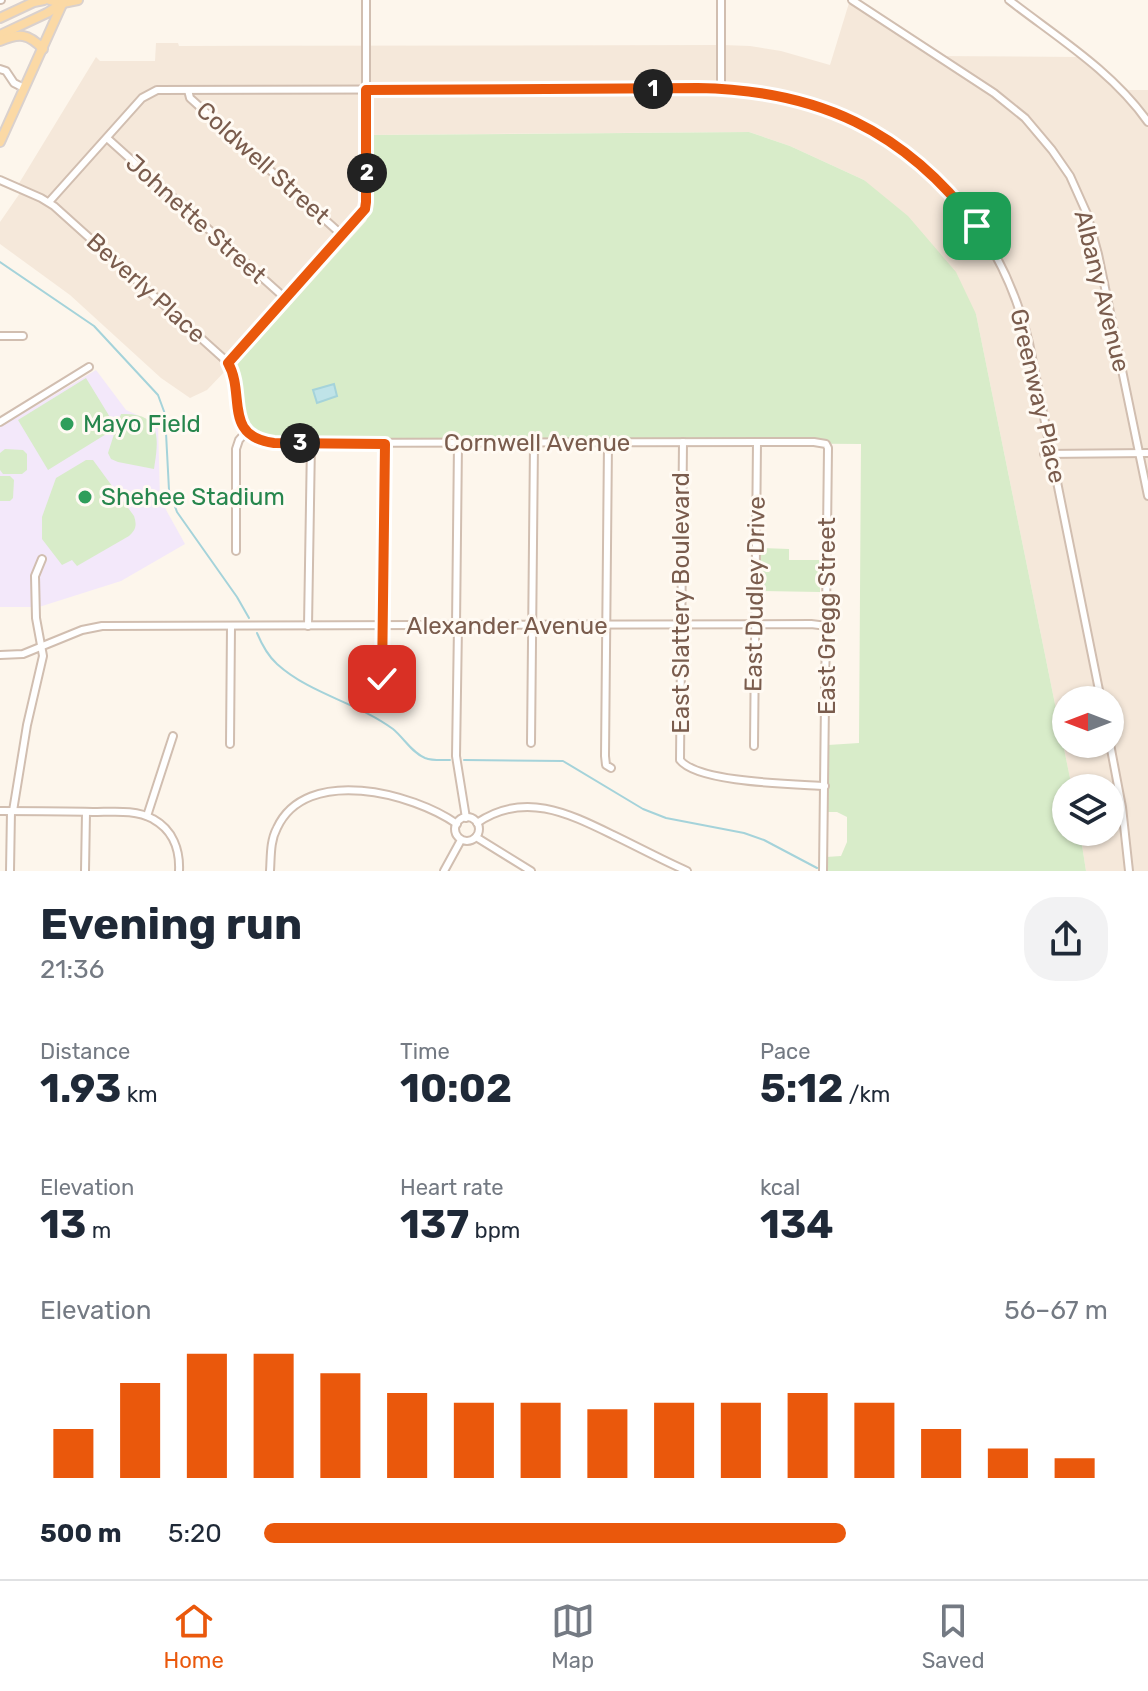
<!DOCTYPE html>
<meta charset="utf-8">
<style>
body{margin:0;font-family:Rubik,sans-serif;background:#f2f2f3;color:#1f2937;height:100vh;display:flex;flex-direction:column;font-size:30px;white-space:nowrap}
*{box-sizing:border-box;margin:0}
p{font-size:26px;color:#747a83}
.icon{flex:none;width:44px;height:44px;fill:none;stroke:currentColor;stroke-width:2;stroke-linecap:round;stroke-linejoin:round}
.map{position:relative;height:871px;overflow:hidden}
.sheet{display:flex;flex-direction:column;background:#fff;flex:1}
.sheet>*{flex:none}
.needle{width:52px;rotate:270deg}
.controls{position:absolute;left:1052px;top:686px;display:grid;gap:16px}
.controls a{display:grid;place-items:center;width:72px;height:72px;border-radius:50%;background:#fff;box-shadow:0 2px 6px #0004;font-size:40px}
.pin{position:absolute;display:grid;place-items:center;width:68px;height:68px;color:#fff;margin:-34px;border-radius:16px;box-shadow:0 4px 12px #0006}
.km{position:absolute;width:40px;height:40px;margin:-20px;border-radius:50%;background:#222;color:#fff;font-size:22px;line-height:40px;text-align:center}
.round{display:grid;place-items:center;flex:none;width:84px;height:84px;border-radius:32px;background:#f2f2f3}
.headline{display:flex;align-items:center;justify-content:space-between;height:136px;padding:0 40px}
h1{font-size:44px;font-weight:700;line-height:60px}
.stats{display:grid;grid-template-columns:repeat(3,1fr);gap:12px;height:136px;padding:8px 40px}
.stats div{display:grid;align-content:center}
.stats b{font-size:40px;font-weight:700}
.stats small{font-size:22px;font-weight:400}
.stats p{font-size:22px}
.chart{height:224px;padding:16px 40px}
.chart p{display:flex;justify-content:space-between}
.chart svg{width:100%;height:144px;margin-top:8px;stroke:#ea580c;stroke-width:6}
ul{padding:0 40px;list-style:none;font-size:26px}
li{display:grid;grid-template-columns:128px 96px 1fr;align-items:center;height:60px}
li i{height:20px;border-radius:10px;background:#ea580c}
.tab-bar{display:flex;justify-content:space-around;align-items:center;height:112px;border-top:2px solid #e0e1e3;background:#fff;font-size:22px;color:#747a83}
.tab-bar a{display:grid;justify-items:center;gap:4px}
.tab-bar .on{color:#ea580c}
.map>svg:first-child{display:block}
</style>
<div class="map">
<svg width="1148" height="871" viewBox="0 0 1148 871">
<rect width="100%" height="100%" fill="#fdf6ec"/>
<path fill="#f5e8da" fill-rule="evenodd" d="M849 3 853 4 932 56 1079 57 1122 96 1128 90H1148V871H1086L1080 832H1110V788H1072L976 314 864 180 790 146 749 132 363 135 362 207 228 368 207 390 190 398 161 378 70 295 0 244V222L20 193 23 187 18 185 96 57 100 61H155L156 43H178L179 46 723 45 750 46 781 51 830 65ZM1066 700H1110V744H1066Z"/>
<polygon fill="#f3e8fa" points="96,370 126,410 158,424 160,499 185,544 121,581 39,607 0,607 0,427"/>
<g fill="#d8ecc9">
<polygon points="749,132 790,146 864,180 908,216 956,272 976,314 1072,788 1066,788 1066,832 1080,832 1086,871 826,871 826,857 841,856 847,842 847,817 837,812 827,812 828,745 859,743 861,444 262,440 243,425 228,363 243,346 248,351 252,348 366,221 372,205 371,135"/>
<path d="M86 378 116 427 121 414C162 412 159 439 154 469L118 462 111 459 108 453 116 428 48 470 18 420Z"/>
<polygon points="5,449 23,450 27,454 27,470 22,474 3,474 0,470 0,453"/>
<path d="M86 460H93L134 516C137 525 136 530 129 536L77 566 72 560 62 565 42 539V517L56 478Z"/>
<polygon points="0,476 10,476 14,480 13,498 10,501 0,501"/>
<polygon points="760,548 789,549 789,560 821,560 820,592 759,591"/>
</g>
<polygon fill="#bfe3e8" stroke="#a5d3da" stroke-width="2" points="334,384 337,396 317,403 313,390"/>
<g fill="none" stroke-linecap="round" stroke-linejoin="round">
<g stroke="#a5d3da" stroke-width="2">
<polyline points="0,262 94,326 158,395 165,414 169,490 177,512 237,597 249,618"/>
<path d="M257 633C262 645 267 655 277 664 310 694 358 703 393 729 404 738 411 752 425 758 433 761 442 760 450 760"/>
<polyline points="464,760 563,761 643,809 666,818 744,833 764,840 817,868"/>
</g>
<g stroke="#d1beb0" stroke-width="10">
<g id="minor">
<polyline points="0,0 1,0"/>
<polyline points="721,0 721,89"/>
<polyline points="852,0 994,93 1025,118 1052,150 1070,176 1087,214 1098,254 1148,496"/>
<path d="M1009 0C1058 38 1112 71 1148 122"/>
<polyline points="0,69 6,71 14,83 24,88"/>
<polyline points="188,90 190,98 342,235"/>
<polyline points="107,138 286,299"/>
<path d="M0 180 41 198 54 206 223 358C250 387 218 434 274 443L814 442 826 444 828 448 823 871"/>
<path d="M49 202 142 98 157 90 721 89C877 100 991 190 1029 343L1101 700"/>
<polyline points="0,336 23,336"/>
<polyline points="228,363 366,207 366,0"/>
<polyline points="0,422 89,367"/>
<path d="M683 442 680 760C698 783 795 784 825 786"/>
<polyline points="608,443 605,756 606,765 611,768"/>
<polyline points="1044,454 1148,453"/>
<polyline points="236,551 236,449 239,440 247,431"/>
<polyline points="308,626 311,443"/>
<polyline points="456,626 458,443"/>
<polyline points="458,626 456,756 466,818"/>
<polyline points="0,655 23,654 82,630 102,626 811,624 827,626"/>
<polyline points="382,679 385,444"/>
<polyline points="531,743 534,443"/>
<polyline points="230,744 231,626"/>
<polyline points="1110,744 1122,807 1129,871"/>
<polyline points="754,746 757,442"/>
<path d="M0 811C31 811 62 811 93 812 112 812 136 809 153 819 173 830 180 850 179 871"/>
<polyline points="13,811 27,725 43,656 36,618 35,576 42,559"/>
<polyline points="147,816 173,736"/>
<circle cx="467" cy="829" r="12"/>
<path d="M477 823C524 791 568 813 613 835 638 847 662 860 687 871"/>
<polyline points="476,837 531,871"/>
<polyline points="10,871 11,811"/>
<polyline points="85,871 86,812"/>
<path d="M270 871C271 856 270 841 277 828 306 765 413 793 457 824"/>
<polyline points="444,871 461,840"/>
</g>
</g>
<g stroke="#dad1cd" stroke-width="12">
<g id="major">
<polyline points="50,0 63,3"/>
<polyline points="0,18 34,2 44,0"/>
<polyline points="0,35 47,13 63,3 78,0"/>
<path d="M0 41C19 33 28 33 43 49"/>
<polyline points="0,142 64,0"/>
</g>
</g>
<use href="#minor" stroke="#fff" stroke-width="6"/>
<use href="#major" stroke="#fbd9a5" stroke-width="8"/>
</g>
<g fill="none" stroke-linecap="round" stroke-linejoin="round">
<g stroke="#fff" stroke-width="16">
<path id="route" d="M382 679 385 444 274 443C222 436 246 394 228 363L365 209 366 202V90L698 88C817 90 905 130 977 226"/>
</g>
<use href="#route" stroke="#ea580c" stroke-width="10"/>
</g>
<g fill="#2e9e5b" stroke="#fffaf3" stroke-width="3">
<circle cx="67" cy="424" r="8"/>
<circle cx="85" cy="497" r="8"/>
</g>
<g text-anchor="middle" stroke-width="6" stroke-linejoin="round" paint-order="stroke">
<g font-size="24" fill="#7a5c4d" stroke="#fffaf3">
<text transform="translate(263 163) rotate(42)" y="8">Coldwell Street</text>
<text transform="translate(196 219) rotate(42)" y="8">Johnette Street</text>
<text transform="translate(146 288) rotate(42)" y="8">Beverly Place</text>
<text transform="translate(1102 291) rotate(76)" y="8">Albany Avenue</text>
<text transform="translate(1038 396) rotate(77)" y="8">Greenway Place</text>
<text x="537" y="451">Cornwell Avenue</text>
<text transform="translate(755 594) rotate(-89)" y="8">East Dudley Drive</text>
<text transform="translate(681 603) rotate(-90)" y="8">East Slattery Boulevard</text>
<text transform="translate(827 616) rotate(-90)" y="8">East Gregg Street</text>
<text x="507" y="634">Alexander Avenue</text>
</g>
<g font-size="24" fill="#27864d" stroke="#fffaf3" text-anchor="start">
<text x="83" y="432">Mayo Field</text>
<text x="101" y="505">Shehee Stadium</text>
</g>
</g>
</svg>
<div class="controls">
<a><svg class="needle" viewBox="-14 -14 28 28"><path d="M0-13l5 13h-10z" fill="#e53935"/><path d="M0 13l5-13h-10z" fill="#747a83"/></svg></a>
<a><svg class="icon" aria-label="layers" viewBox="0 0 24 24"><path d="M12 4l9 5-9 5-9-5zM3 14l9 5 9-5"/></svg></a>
</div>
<div class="pin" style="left:977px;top:226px;background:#1e9e55"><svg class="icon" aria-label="arrive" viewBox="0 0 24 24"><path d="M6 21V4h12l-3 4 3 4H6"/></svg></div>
<div class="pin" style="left:382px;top:679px;background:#d93025"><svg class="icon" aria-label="check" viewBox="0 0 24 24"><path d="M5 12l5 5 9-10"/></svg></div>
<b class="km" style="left:653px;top:89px">1</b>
<b class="km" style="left:367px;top:173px">2</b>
<b class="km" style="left:300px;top:443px">3</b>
</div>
<section class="sheet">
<div class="headline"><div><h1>Evening run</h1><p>21:36</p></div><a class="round"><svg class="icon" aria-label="share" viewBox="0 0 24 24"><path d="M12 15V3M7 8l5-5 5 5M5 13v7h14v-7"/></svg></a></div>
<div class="stats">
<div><p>Distance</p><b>1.93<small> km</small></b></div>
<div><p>Time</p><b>10:02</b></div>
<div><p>Pace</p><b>5:12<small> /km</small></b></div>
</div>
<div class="stats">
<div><p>Elevation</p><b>13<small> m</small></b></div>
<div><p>Heart rate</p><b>137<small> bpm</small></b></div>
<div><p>kcal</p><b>134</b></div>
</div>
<div class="chart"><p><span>Elevation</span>56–67 m</p>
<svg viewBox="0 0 160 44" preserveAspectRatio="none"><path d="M5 44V29M15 44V15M25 44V6M35 44V6M45 44V12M55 44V18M65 44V21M75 44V21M85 44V23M95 44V21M105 44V21M115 44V18M125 44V21M135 44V29M145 44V35M155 44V38"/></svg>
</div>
<ul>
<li><b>500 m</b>5:20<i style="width:69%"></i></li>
</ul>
</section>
<nav class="tab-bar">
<a class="on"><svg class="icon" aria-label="home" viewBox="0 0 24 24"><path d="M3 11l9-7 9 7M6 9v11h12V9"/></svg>Home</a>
<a><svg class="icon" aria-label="map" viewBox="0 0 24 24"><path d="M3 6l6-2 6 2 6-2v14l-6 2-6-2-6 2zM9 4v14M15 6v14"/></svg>Map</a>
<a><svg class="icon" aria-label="saved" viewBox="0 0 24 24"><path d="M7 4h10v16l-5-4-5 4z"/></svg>Saved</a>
</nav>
